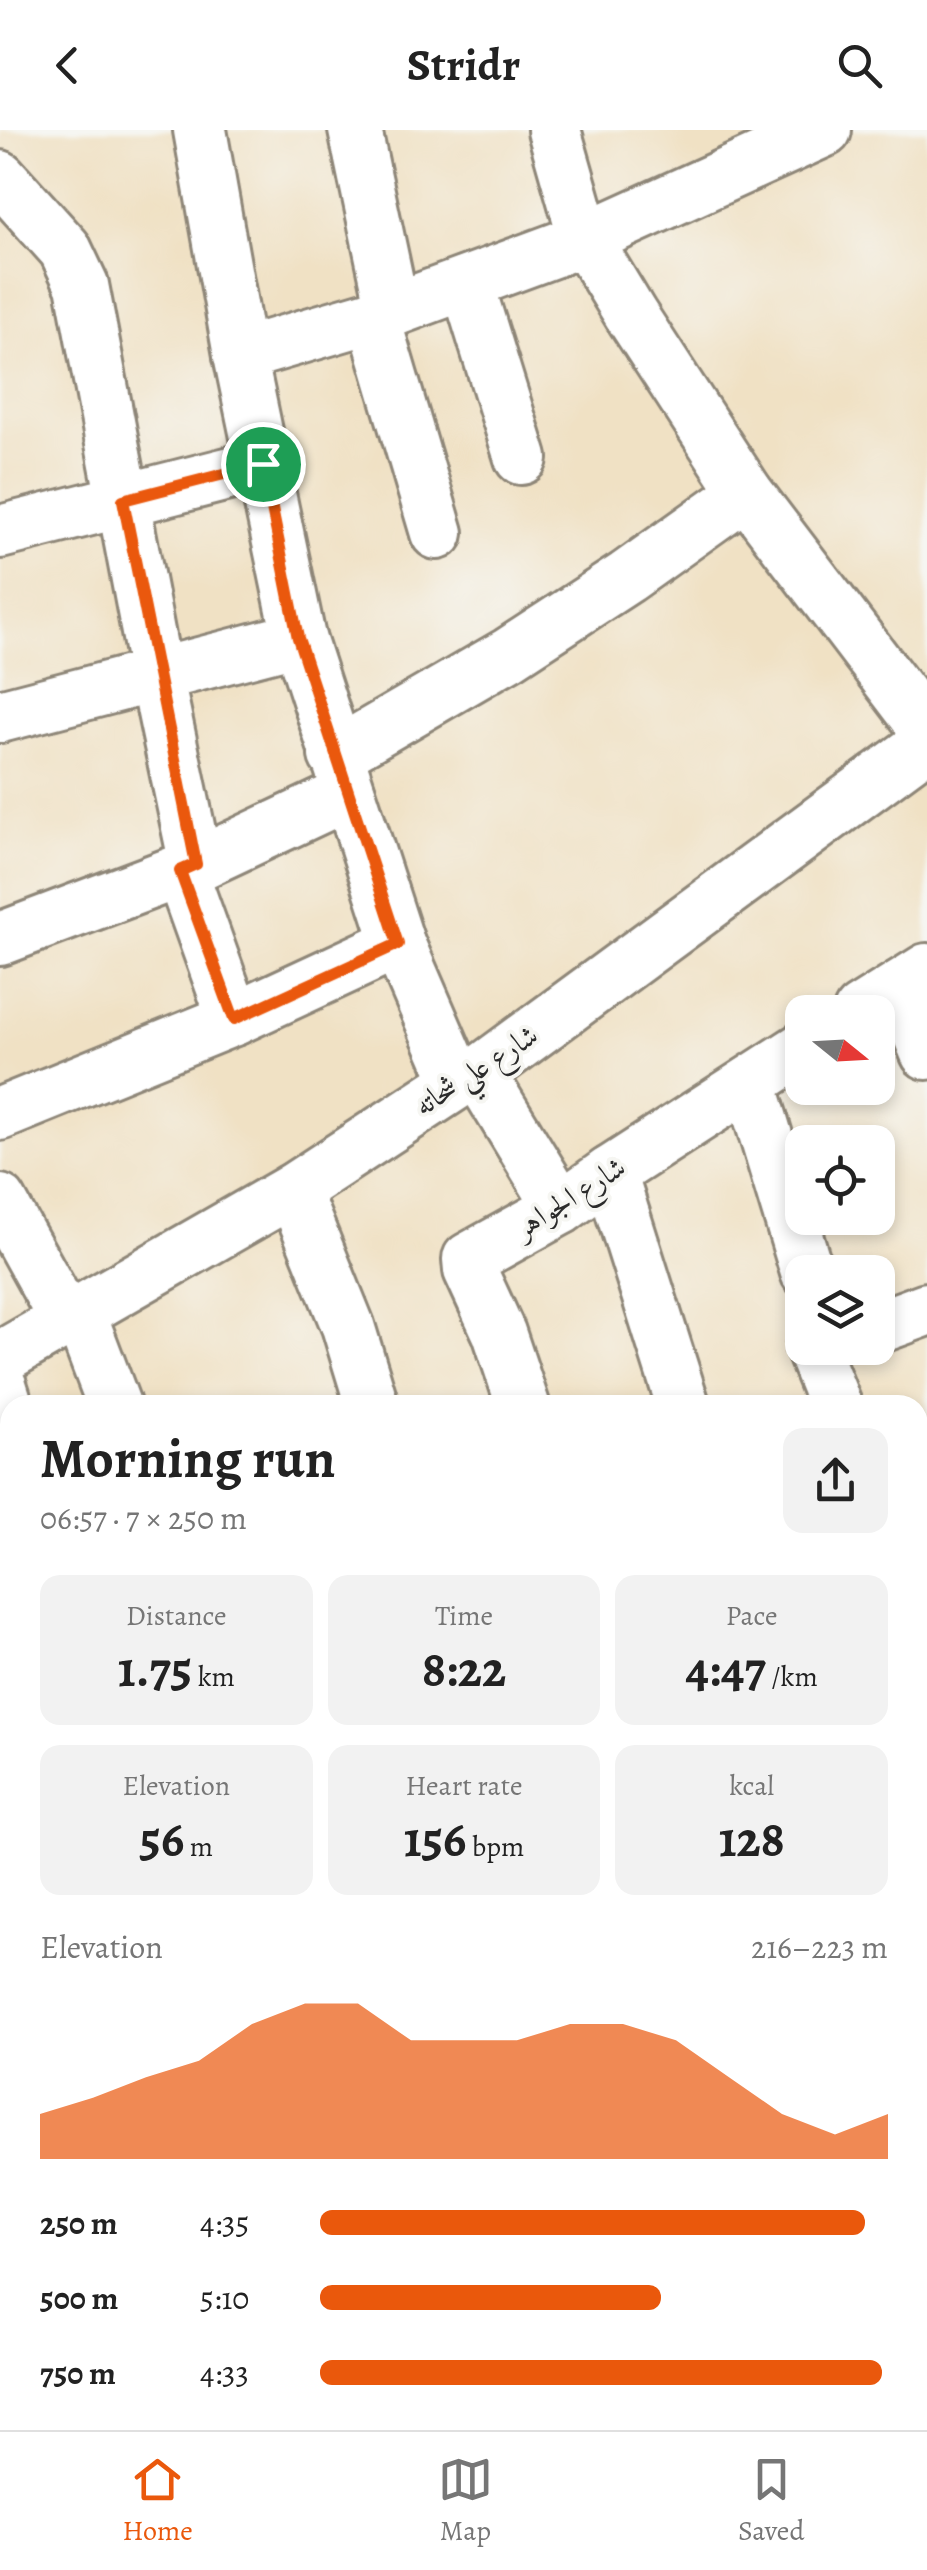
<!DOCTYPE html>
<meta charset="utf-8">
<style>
body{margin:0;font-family:Alegreya,Amiri,serif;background:#f2f2f2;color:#222;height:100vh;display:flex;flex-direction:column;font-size:38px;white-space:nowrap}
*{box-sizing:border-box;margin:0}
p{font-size:32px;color:#767676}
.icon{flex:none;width:55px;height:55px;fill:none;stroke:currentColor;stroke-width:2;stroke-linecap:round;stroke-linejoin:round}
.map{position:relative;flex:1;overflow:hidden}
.drawer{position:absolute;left:0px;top:1265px;width:928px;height:1035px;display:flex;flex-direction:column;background:#fff;border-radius:30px 30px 0 0;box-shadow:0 5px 15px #0003}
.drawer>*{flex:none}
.needle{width:65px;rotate:108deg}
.controls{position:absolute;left:785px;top:865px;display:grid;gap:20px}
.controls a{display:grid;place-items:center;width:110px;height:110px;border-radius:20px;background:#fff;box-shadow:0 5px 15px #0003;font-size:50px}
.pin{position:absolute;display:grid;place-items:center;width:85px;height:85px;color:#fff;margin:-42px;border:5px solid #fff;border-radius:50%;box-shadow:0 2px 10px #0007}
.round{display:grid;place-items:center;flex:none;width:105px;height:105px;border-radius:20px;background:#f2f2f2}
.summary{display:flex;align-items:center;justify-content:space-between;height:170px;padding:0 40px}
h1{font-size:55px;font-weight:700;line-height:75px}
.metrics{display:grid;grid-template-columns:repeat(3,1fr);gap:15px;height:170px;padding:10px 40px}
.metrics div{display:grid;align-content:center;border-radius:20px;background:#f2f2f2;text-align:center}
.metrics b{font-size:50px;font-weight:700}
.metrics small{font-size:28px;font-weight:400}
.metrics p{font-size:28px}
.chart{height:280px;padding:20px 40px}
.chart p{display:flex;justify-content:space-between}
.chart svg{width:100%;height:180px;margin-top:10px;fill:#ea580c;opacity:.7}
ul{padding:0 40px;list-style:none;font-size:32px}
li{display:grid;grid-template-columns:160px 120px 1fr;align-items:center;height:75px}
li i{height:25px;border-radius:12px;background:#ea580c}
header{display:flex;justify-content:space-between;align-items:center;height:130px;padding:0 40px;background:#fff;font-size:45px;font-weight:700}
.dock{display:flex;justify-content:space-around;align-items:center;height:140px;border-top:2px solid #e0e0e0;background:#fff;font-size:28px;color:#767676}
.dock a{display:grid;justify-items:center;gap:5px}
.dock .current{color:#ea580c}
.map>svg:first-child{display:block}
</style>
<header><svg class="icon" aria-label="back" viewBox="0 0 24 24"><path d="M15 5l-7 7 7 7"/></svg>Stridr<svg class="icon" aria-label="search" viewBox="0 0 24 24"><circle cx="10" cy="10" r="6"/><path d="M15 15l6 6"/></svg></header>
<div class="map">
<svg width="927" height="2300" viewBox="0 0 927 2300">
<rect width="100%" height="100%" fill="#f6f6f2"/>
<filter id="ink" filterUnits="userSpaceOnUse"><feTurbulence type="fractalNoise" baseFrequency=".01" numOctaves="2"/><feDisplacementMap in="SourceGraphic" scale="20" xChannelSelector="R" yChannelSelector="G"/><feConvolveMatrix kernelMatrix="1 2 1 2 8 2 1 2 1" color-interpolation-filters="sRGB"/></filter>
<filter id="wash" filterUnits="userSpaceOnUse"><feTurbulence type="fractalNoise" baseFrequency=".0048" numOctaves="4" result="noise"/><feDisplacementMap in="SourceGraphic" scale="40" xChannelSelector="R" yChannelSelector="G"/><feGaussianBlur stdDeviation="2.25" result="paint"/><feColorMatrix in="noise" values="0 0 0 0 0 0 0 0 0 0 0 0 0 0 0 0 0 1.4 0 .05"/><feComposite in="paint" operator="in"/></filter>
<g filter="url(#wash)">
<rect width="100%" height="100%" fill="#f0e1c4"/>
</g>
<g filter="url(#ink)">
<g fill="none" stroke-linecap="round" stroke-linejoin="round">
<g stroke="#8e8678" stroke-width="58">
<g id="minor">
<polyline points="200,0 240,225 299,508 398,813 458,952"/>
<polyline points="355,0 393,180"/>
<polyline points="554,0 585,109 631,185 746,362 927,600"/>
<polyline points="0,47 65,119 82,155 156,544 196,735"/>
<polyline points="467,153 521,328"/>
<polyline points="373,186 437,403"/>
<polyline points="240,225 393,180 585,109 825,0"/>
<polyline points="0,402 263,335"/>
<polyline points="0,586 299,508"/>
<polyline points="335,625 509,524 627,447 746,362"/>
<polyline points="181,741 234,889"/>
<polyline points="0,809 196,735 349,663"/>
<polyline points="900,857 927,923"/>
<polyline points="860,882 927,840"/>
<polyline points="479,943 561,1078"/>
<polyline points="750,953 807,1142"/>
<polyline points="0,984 234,889 398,813"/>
<polyline points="610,1043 683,1275"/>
<polyline points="293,1060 348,1196 372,1275"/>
<polyline points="0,1071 67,1192"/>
<polyline points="80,1185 114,1275"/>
<polyline points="878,1197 927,1179"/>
<polyline points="812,1218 835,1275"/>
<polyline points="0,1228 293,1060 458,952 479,943 927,613"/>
<polyline points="0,1255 10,1287"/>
<polyline points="523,1275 499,1203 470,1140 469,1129 561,1078 610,1043 802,919"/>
<polyline points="918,1372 927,1369"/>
<polyline points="918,1498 927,1496"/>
<polyline points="918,1667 927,1676"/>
<polyline points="0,1868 10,1865"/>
<polyline points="918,2025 927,2023"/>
<polyline points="0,2124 10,2122"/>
<polyline points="0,2170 10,2202"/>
<polyline points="918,2227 927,2226"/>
<polyline points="38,2290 41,2300"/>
<polyline points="244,2290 245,2300"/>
<polyline points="485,2290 486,2300"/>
<polyline points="691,2290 693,2300"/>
<polyline points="139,2300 201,2290"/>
</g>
</g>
<use href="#minor" stroke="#fff" stroke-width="52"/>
</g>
</g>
<g fill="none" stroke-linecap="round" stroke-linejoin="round" filter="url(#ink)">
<g stroke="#fff" stroke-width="20">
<polygon id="route" points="263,334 298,508 398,814 234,889 180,741 196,734 123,370"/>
</g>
<use href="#route" stroke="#ea580c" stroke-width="12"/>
</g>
<g text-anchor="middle" stroke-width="8" stroke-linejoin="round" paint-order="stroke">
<g font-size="30" fill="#2b2b2b" stroke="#f6f6f2">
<text transform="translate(476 940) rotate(-33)" y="10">شارع علي شحاته</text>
<text transform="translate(570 1067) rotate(-32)" y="10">شارع الجواهر</text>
</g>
</g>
</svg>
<div class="controls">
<a><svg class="needle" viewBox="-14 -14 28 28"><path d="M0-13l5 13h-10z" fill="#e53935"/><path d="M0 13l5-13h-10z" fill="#767676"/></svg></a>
<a><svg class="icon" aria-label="locate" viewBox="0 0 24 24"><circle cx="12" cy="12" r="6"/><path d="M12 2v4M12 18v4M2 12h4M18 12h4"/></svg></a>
<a><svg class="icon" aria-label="layers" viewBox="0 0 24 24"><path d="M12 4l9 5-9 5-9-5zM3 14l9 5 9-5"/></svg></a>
</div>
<div class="pin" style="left:263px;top:334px;background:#1e9e55"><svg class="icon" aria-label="arrive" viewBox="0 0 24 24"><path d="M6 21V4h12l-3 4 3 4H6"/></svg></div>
<section class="drawer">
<div class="summary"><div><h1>Morning run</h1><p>06:57 · 7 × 250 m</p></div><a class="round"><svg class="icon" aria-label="share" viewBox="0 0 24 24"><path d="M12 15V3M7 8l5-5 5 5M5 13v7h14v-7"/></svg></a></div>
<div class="metrics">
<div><p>Distance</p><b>1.75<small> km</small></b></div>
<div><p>Time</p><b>8:22</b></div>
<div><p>Pace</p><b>4:47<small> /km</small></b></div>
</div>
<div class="metrics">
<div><p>Elevation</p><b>56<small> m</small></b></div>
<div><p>Heart rate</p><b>156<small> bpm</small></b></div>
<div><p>kcal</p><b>128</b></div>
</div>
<div class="chart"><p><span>Elevation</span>216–223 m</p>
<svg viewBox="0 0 160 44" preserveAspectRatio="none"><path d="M0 44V33L10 29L20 24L30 20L40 11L50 6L60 6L70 15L80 15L90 15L100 11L110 11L120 15L130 24L140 33L150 38L160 33V44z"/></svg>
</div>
<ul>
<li><b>250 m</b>4:35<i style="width:96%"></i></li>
<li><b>500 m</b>5:10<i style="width:60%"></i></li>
<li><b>750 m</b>4:33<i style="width:99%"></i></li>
</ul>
</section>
</div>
<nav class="dock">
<a class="current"><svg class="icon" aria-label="home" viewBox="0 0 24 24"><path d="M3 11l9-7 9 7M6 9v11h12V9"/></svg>Home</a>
<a><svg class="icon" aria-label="map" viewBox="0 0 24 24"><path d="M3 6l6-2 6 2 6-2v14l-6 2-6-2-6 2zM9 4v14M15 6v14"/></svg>Map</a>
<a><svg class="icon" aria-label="saved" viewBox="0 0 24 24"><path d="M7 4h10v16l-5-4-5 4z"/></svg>Saved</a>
</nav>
